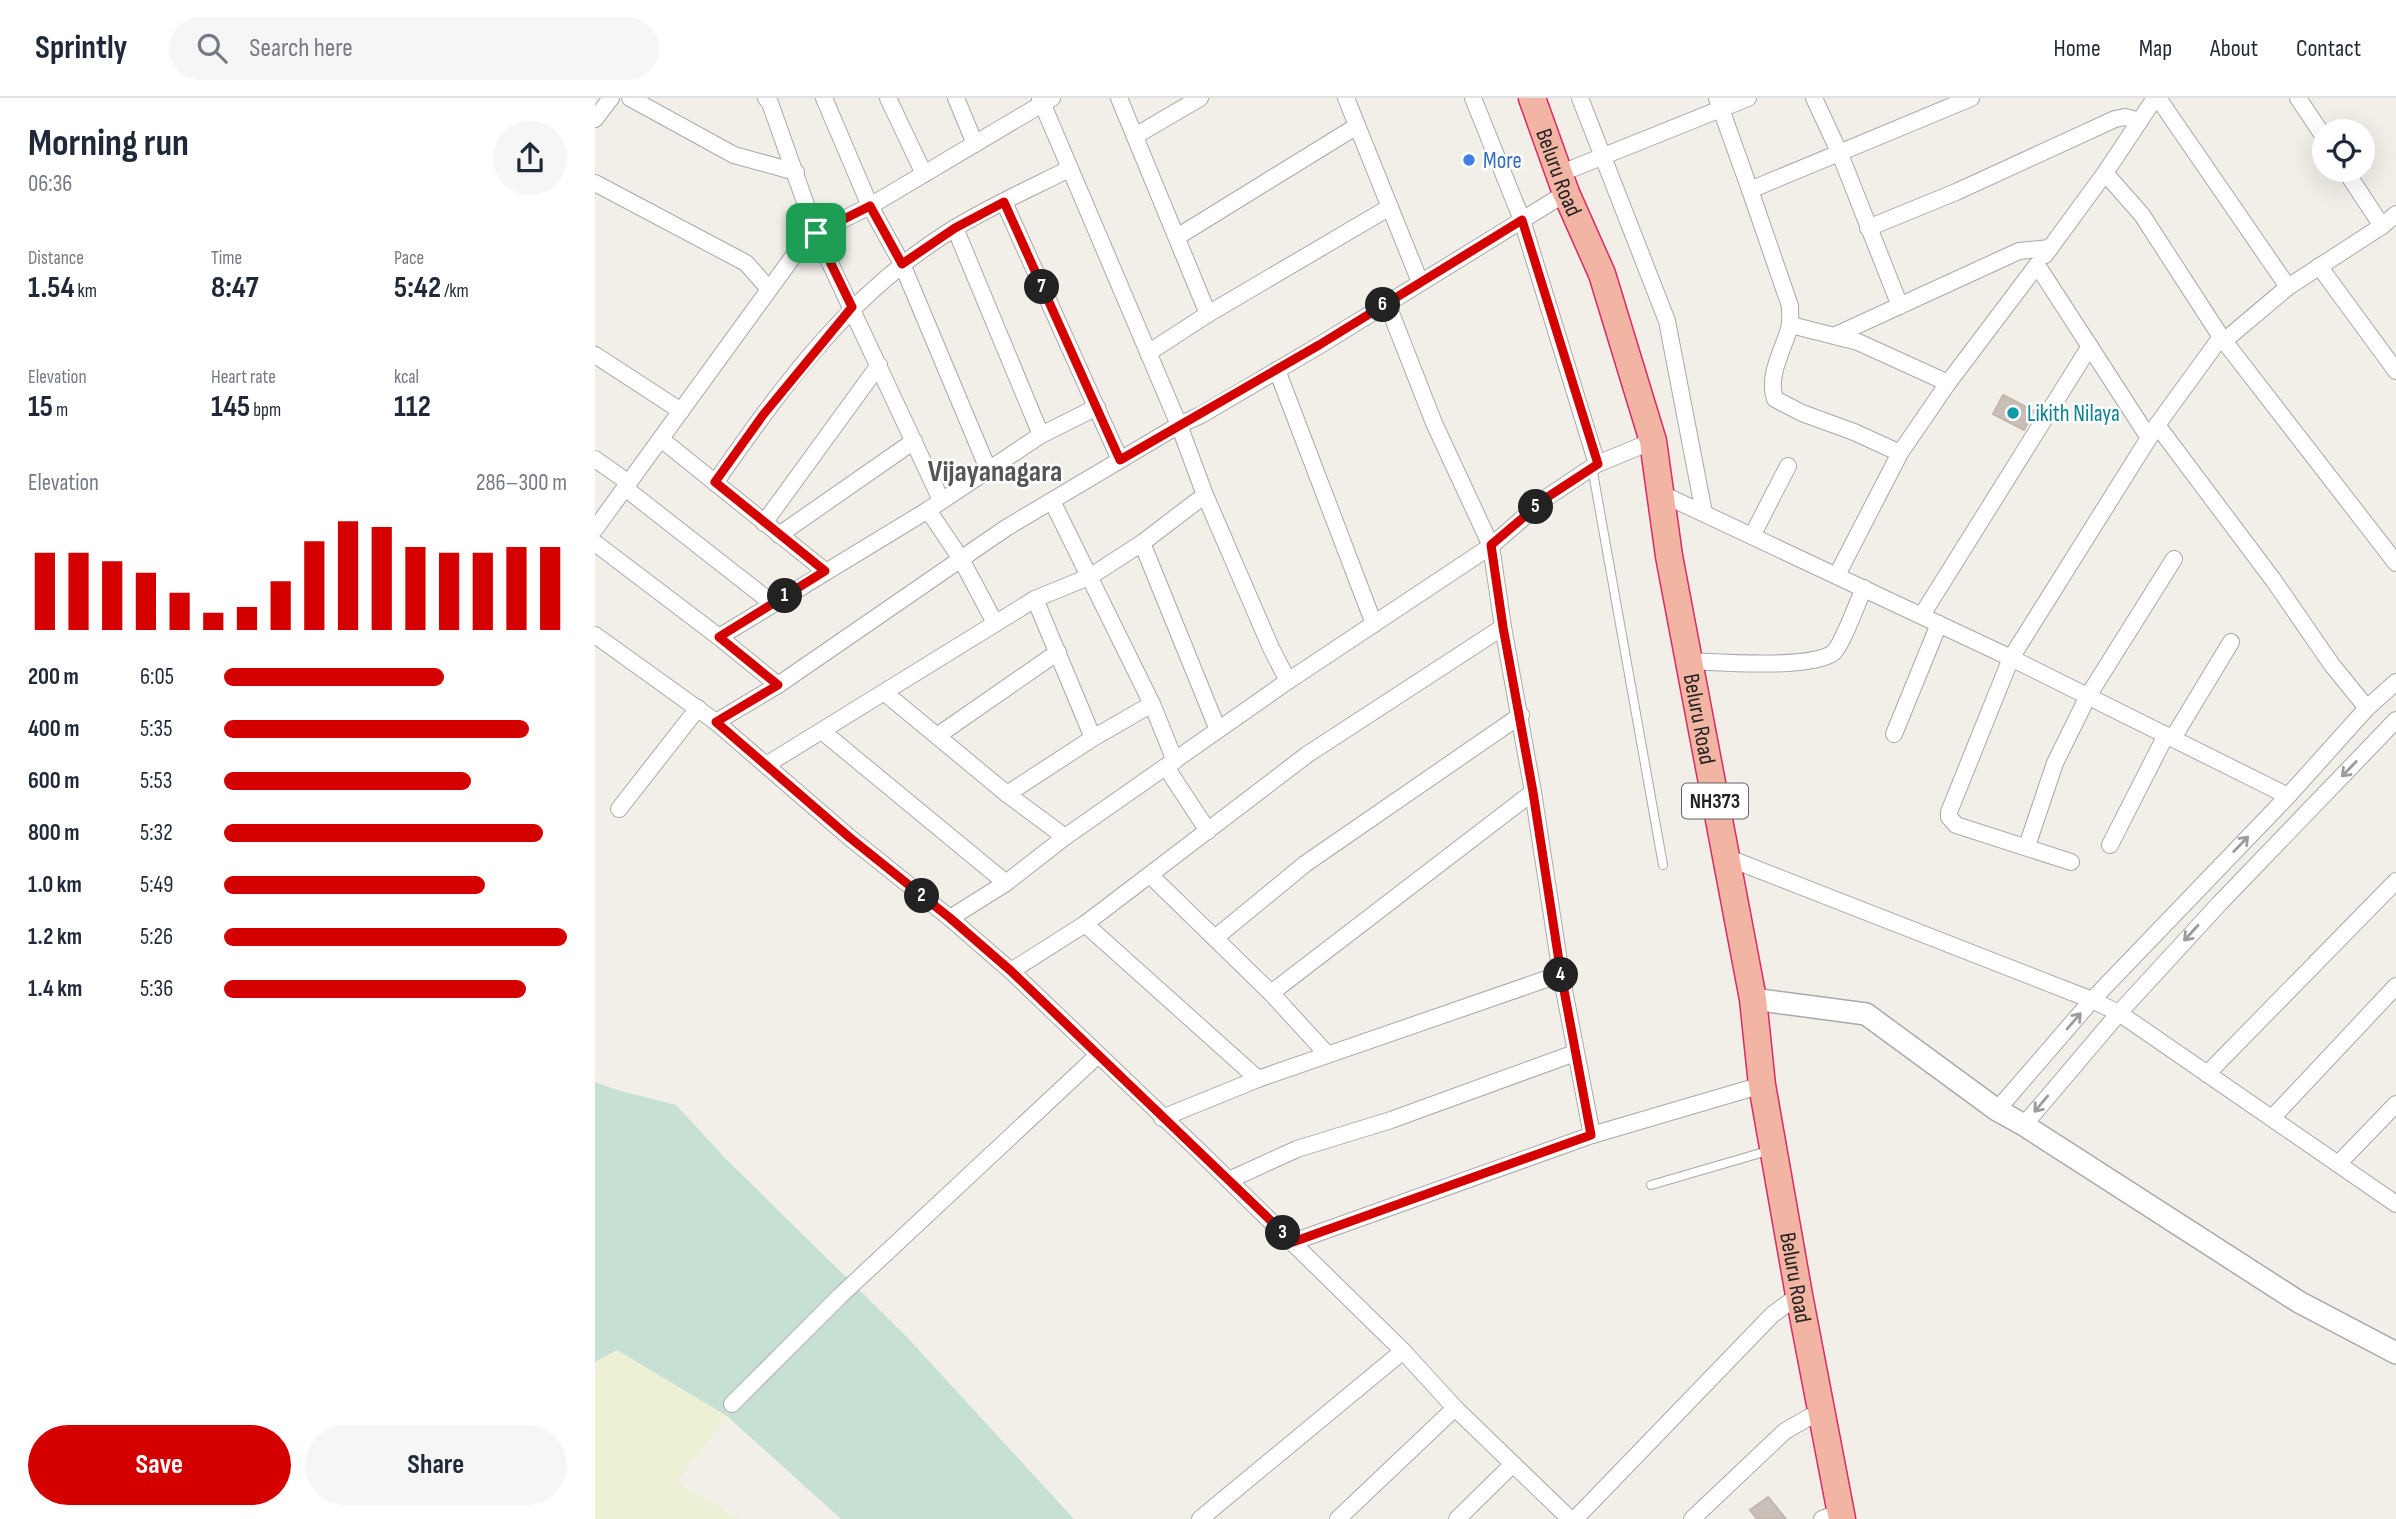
<!DOCTYPE html>
<meta charset="utf-8">
<style>
body{margin:0;font-family:"Sofia Sans Condensed",sans-serif;background:#f6f6f7;color:#1f2937;height:100vh;display:flex;flex-direction:column;font-size:26px;white-space:nowrap}
*{box-sizing:border-box;margin:0}
p{font-size:23px;color:#747a83}
.icon{flex:none;width:38px;height:38px;fill:none;stroke:currentColor;stroke-width:2;stroke-linecap:round;stroke-linejoin:round}
.map{position:relative;flex:1;overflow:hidden}
.sheet{display:flex;flex-direction:column;background:#fff;width:595px}
.sheet>*{flex:none}
.controls{position:absolute;left:1717px;top:21px;display:grid;gap:14px}
.controls a{display:grid;place-items:center;width:63px;height:63px;border-radius:50%;background:#fff;box-shadow:0 7px 28px #0002;font-size:35px}
.pin{position:absolute;display:grid;place-items:center;width:60px;height:60px;color:#fff;margin:-30px;border-radius:14px;box-shadow:0 4px 10px #0006}
.km{position:absolute;width:35px;height:35px;margin:-18px;border-radius:50%;background:#222;color:#fff;font-size:19px;line-height:35px;text-align:center}
.round{display:grid;place-items:center;flex:none;width:74px;height:74px;border-radius:37px;background:#f6f6f7}
.head{display:flex;align-items:center;justify-content:space-between;height:119px;padding:0 28px}
h1{font-size:38px;font-weight:700;line-height:52px}
.figures{display:grid;grid-template-columns:repeat(3,1fr);gap:10px;height:119px;padding:7px 28px}
.figures div{display:grid;align-content:center}
.figures b{font-size:30px;font-weight:700}
.figures small{font-size:19px;font-weight:400}
.figures p{font-size:19px}
.chart{height:196px;padding:14px 28px}
.chart p{display:flex;justify-content:space-between}
.chart svg{width:100%;height:126px;margin-top:7px;stroke:#d40000;stroke-width:6}
.button{display:flex;gap:14px;margin-top:auto;padding:14px 28px}
.button a{flex:1;height:80px;border-radius:42px;background:#d40000;color:#fff;font-size:28px;font-weight:700;line-height:80px;text-align:center}
.button a+a{background:#f6f6f7;color:#1f2937}
ul{padding:0 28px;list-style:none;font-size:23px}
li{display:grid;grid-template-columns:112px 84px 1fr;align-items:center;height:52px}
li i{height:18px;border-radius:9px;background:#d40000}
header{display:flex;align-items:center;gap:42px;box-sizing:border-box;height:98px;padding:0 35px;background:#fff;border-bottom:2px solid #e0e1e3}
header strong{font-size:33px}
nav{display:flex;gap:38px;margin-inline-start:auto;font-size:24px}
.search{width:490px;height:63px;background:#f6f6f7;display:flex;align-items:center;gap:18px;box-sizing:border-box;padding:0 24px;border-radius:38px;color:#747a83;font-size:26px}
main{display:flex;flex:1;min-height:0}
.map>svg:first-child{display:block}
</style>
<header>
<strong>Sprintly</strong>
<div class="search"><svg class="icon" aria-label="search" viewBox="0 0 24 24"><circle cx="10" cy="10" r="6"/><path d="M15 15l6 6"/></svg>Search here</div>
<nav><a>Home</a><a>Map</a><a>About</a><a>Contact</a></nav>
</header>
<main>
<section class="sheet">
<div class="head"><div><h1>Morning run</h1><p>06:36</p></div><a class="round"><svg class="icon" aria-label="share" viewBox="0 0 24 24"><path d="M12 15V3M7 8l5-5 5 5M5 13v7h14v-7"/></svg></a></div>
<div class="figures">
<div><p>Distance</p><b>1.54<small> km</small></b></div>
<div><p>Time</p><b>8:47</b></div>
<div><p>Pace</p><b>5:42<small> /km</small></b></div>
</div>
<div class="figures">
<div><p>Elevation</p><b>15<small> m</small></b></div>
<div><p>Heart rate</p><b>145<small> bpm</small></b></div>
<div><p>kcal</p><b>112</b></div>
</div>
<div class="chart"><p><span>Elevation</span>286–300 m</p>
<svg viewBox="0 0 160 44" preserveAspectRatio="none"><path d="M5 44V17M15 44V17M25 44V20M35 44V24M45 44V31M55 44V38M65 44V36M75 44V27M85 44V13M95 44V6M105 44V8M115 44V15M125 44V17M135 44V17M145 44V15M155 44V15"/></svg>
</div>
<ul>
<li><b>200 m</b>6:05<i style="width:64%"></i></li>
<li><b>400 m</b>5:35<i style="width:89%"></i></li>
<li><b>600 m</b>5:53<i style="width:72%"></i></li>
<li><b>800 m</b>5:32<i style="width:93%"></i></li>
<li><b>1.0 km</b>5:49<i style="width:76%"></i></li>
<li><b>1.2 km</b>5:26<i style="width:100%"></i></li>
<li><b>1.4 km</b>5:36<i style="width:88%"></i></li>
</ul>
<div class="button"><a>Save</a><a>Share</a></div>
</section>
<div class="map">
<svg width="1801" height="1421" viewBox="0 0 1801 1421">
<rect width="100%" height="100%" fill="#f2efe9"/>
<polygon fill="#eef0d5" points="22,1252 132,1318 81,1384 144,1421 0,1421 0,1264"/>
<polygon fill="#c6e0d4" points="0,984 22,992 81,1007 130,1060 308,1235 479,1421 246,1421 132,1318 22,1252 0,1264"/>
<g fill="#c7bfb8" stroke="#c4b6ab" stroke-width="2">
<polygon points="1408,297 1439,313 1429,332 1398,316"/>
<polygon points="1173,1399 1191,1421 1162,1421 1155,1412"/>
</g>
<g fill="none" stroke-linecap="round" stroke-linejoin="round">
<g stroke="#a9a9a9" stroke-width="10">
<g id="service">
<polyline points="997,369 1068,767"/>
<polyline points="1056,1087 1176,1052"/>
</g>
</g>
<g stroke="#a9a9a9" stroke-width="18">
<g id="minor">
<polyline points="35,0 139,57 201,74"/>
<polyline points="171,0 175,5 221,135 346,402"/>
<polyline points="229,0 275,108 307,166 393,371"/>
<polyline points="293,0 329,76"/>
<polyline points="361,0 380,46"/>
<polyline points="445,0 584,327 610,397 676,550 693,583"/>
<polyline points="524,0 613,216"/>
<polyline points="751,0 825,184"/>
<polyline points="878,0 927,122 1002,366"/>
<polyline points="985,0 1072,223 1109,415"/>
<polyline points="1122,0 1155,92 1376,0"/>
<polyline points="1219,0 1245,56 1305,208"/>
<polyline points="1563,0 1693,189"/>
<polyline points="1703,0 1729,39"/>
<polyline points="0,21 16,0"/>
<polyline points="540,38 605,0"/>
<polyline points="1750,72 1787,128"/>
<polyline points="1510,75 1547,117 1626,239 1801,465"/>
<polyline points="964,76 1153,0"/>
<polyline points="0,85 151,165 173,190"/>
<path d="M1155 92 1195 208C1195 216 1196 224 1194 231 1188 252 1172 278 1180 301L1207 315 1259 334 1305 355"/>
<polyline points="409,104 525,362"/>
<polyline points="360,130 446,337"/>
<polyline points="1273,130 1361,94 1520,21 1530,19 1545,23"/>
<polyline points="582,139 762,28"/>
<polyline points="1450,157 1510,75 1560,0"/>
<polyline points="1724,168 1801,273"/>
<polyline points="792,205 839,325 896,448 908,529 938,694 966,876 997,1037 1167,987"/>
<polyline points="1196,227 1263,244 1353,285"/>
<polyline points="1241,237 1424,153 1455,150"/>
<polyline points="1629,243 1693,189 1787,128 1801,116"/>
<polyline points="553,255 613,216 795,109"/>
<polyline points="0,257 86,313"/>
<polyline points="682,272 779,526"/>
<polyline points="1562,327 1679,483 1737,567 1772,610"/>
<polyline points="66,341 230,473"/>
<polyline points="0,361 34,385"/>
<path d="M120 385C189 286 255 194 360 130 396 108 436 90 474 71"/>
<polyline points="30,390 177,505"/>
<polyline points="1065,395 1416,560 1693,698"/>
<polyline points="457,403 557,606 580,663"/>
<polyline points="333,412 366,461 400,525"/>
<polyline points="169,425 284,267"/>
<polyline points="0,431 208,145 221,135 275,108 457,0"/>
<polyline points="184,437 319,343"/>
<polyline points="1157,438 1193,368"/>
<polyline points="0,445 124,539 183,587"/>
<polyline points="547,445 623,632"/>
<polyline points="1242,477 1305,355 1353,285 1442,167 1554,340"/>
<polyline points="440,501 498,640"/>
<polyline points="1327,517 1495,248"/>
<polyline points="0,537 121,624 254,739 355,820 416,873 604,1053 808,1253 860,1310 975,1421"/>
<polyline points="124,539 333,412 446,337 502,309"/>
<path d="M1094 563C1122 564 1219 572 1239 554 1248 545 1263 503 1269 490"/>
<polyline points="290,595 412,696 470,739"/>
<polyline points="121,624 183,587 411,430 584,327 606,317 725,247 971,95"/>
<polyline points="228,634 411,785"/>
<polyline points="1299,636 1344,526"/>
<polyline points="342,638 463,554"/>
<polyline points="1578,640 1636,544"/>
<polyline points="171,667 440,501 496,478 547,445 610,397"/>
<polyline points="571,669 613,733"/>
<polyline points="412,696 498,640 557,606"/>
<polyline points="24,711 103,610"/>
<polyline points="1515,747 1571,637"/>
<polyline points="1432,748 1460,665 1493,598 1579,461"/>
<polyline points="1131,759 1497,902 1524,915 1801,1106"/>
<polyline points="1476,764 1361,727 1354,719 1354,714 1416,560 1562,327 1626,239"/>
<polyline points="555,777 676,895 732,956"/>
<polyline points="355,820 411,785 470,739 693,583 896,448 951,400 1002,366 1058,343"/>
<polyline points="490,826 663,981 966,876"/>
<polyline points="620,840 710,766 926,617"/>
<polyline points="416,873 490,826 713,656 908,529"/>
<polyline points="676,895 938,694"/>
<polyline points="1612,976 1801,783"/>
<polyline points="1402,1012 1497,902 1693,698 1772,610 1801,584"/>
<polyline points="567,1020 663,981"/>
<polyline points="1677,1020 1801,888"/>
<polyline points="1429,1027 1524,915 1624,806 1801,622"/>
<polyline points="1743,1066 1801,1006"/>
<polyline points="634,1082 702,1051 796,1022 980,955"/>
<polyline points="698,1144 997,1037"/>
<polyline points="137,1306 245,1198 503,957"/>
<polyline points="605,1421 808,1253"/>
<polyline points="743,1421 860,1310"/>
<polyline points="862,1421 918,1366"/>
<polyline points="980,1421 1177,1217 1204,1197"/>
<polyline points="1097,1421 1190,1333 1227,1312"/>
<polyline points="1227,1421 1246,1414"/>
</g>
</g>
<g stroke="#a9a9a9" stroke-width="24">
<polyline id="tertiary" points="1158,901 1271,916 1402,1012 1429,1027 1704,1204 1801,1255"/>
</g>
<g stroke="#dc2a67" stroke-width="29">
<g id="trunk">
<path id="s1" d="M937 0 971 95 1007 176 1058 343 1074 458 1158 901 1167 987 1204 1197 1247 1421"/>
</g>
</g>
<use href="#service" stroke="#fff" stroke-width="8"/>
<use href="#minor" stroke="#fff" stroke-width="16"/>
<use href="#tertiary" stroke="#fff" stroke-width="21"/>
<use href="#trunk" stroke="#f2b4a3" stroke-width="26"/>
</g>
<defs><path id="oneway-shaft" d="M-6 0H5M1.5-3L5.5 0L1.5 3" fill="none" stroke-width="1.6" stroke-linecap="round" stroke-linejoin="round" transform="scale(1.75)"/></defs>
<g stroke="#9c9c9c">
<use href="#oneway-shaft" transform="translate(1754 671) rotate(134)"/>
<use href="#oneway-shaft" transform="translate(1646 746) rotate(-46)"/>
<use href="#oneway-shaft" transform="translate(1596 835) rotate(132)"/>
<use href="#oneway-shaft" transform="translate(1479 923) rotate(-49)"/>
<use href="#oneway-shaft" transform="translate(1446 1006) rotate(130)"/>
</g>
<g fill="none" stroke-linecap="round" stroke-linejoin="round">
<g stroke="#fff" stroke-width="14">
<polygon id="route" points="409,104 525,362 724,247 927,122 1003,366 951,400 896,447 908,529 938,694 966,876 996,1037 698,1144 416,873 355,820 254,739 121,624 183,587 124,539 230,473 120,384 168,317 257,209 221,135 275,108 307,166 360,130"/>
</g>
<use href="#route" stroke="#d40000" stroke-width="9"/>
</g>
<circle fill="#3f7fe0" stroke="#fff" stroke-width="2.5" cx="874" cy="62" r="7"/>
<circle fill="#0f9aa8" stroke="#fff" stroke-width="2.5" cx="1418" cy="315" r="7"/>
<g text-anchor="middle" stroke-width="5" stroke-linejoin="round" paint-order="stroke">
<rect fill="#fff" stroke="#646464" stroke-width="2" x="1087" y="685.5" width="66" height="35" rx="5"/>
<g font-size="21" font-weight="bold" fill="#222">
<text x="1120" y="710">NH373</text>
</g>
<g font-size="23" fill="#366cbe" stroke="#fff" text-anchor="start">
<text x="888" y="70">More</text>
</g>
<g font-size="23" fill="#222" stroke="#fff">
<text dy="8" stroke="none"><textPath href="#s1" startOffset="79">Beluru Road</textPath></text>
<text dy="8" stroke="none"><textPath href="#s1" startOffset="646">Beluru Road</textPath></text>
<text dy="8" stroke="none"><textPath href="#s1" startOffset="1213">Beluru Road</textPath></text>
</g>
<g font-size="23" fill="#0d838f" stroke="#fff" text-anchor="start">
<text x="1432" y="323">Likith Nilaya</text>
</g>
<g font-size="30" font-weight="bold" fill="#555" stroke="#fff">
<text x="400" y="383">Vijayanagara</text>
</g>
</g>
</svg>
<div class="controls">
<a><svg class="icon" aria-label="locate" viewBox="0 0 24 24"><circle cx="12" cy="12" r="6"/><path d="M12 2v4M12 18v4M2 12h4M18 12h4"/></svg></a>
</div>
<div class="pin" style="left:221px;top:135px;background:#1e9e55"><svg class="icon" aria-label="arrive" viewBox="0 0 24 24"><path d="M6 21V4h12l-3 4 3 4H6"/></svg></div>
<b class="km" style="left:190px;top:498px">1</b>
<b class="km" style="left:327px;top:798px">2</b>
<b class="km" style="left:688px;top:1135px">3</b>
<b class="km" style="left:966px;top:877px">4</b>
<b class="km" style="left:941px;top:409px">5</b>
<b class="km" style="left:788px;top:207px">6</b>
<b class="km" style="left:447px;top:189px">7</b>
</div>
</main>
